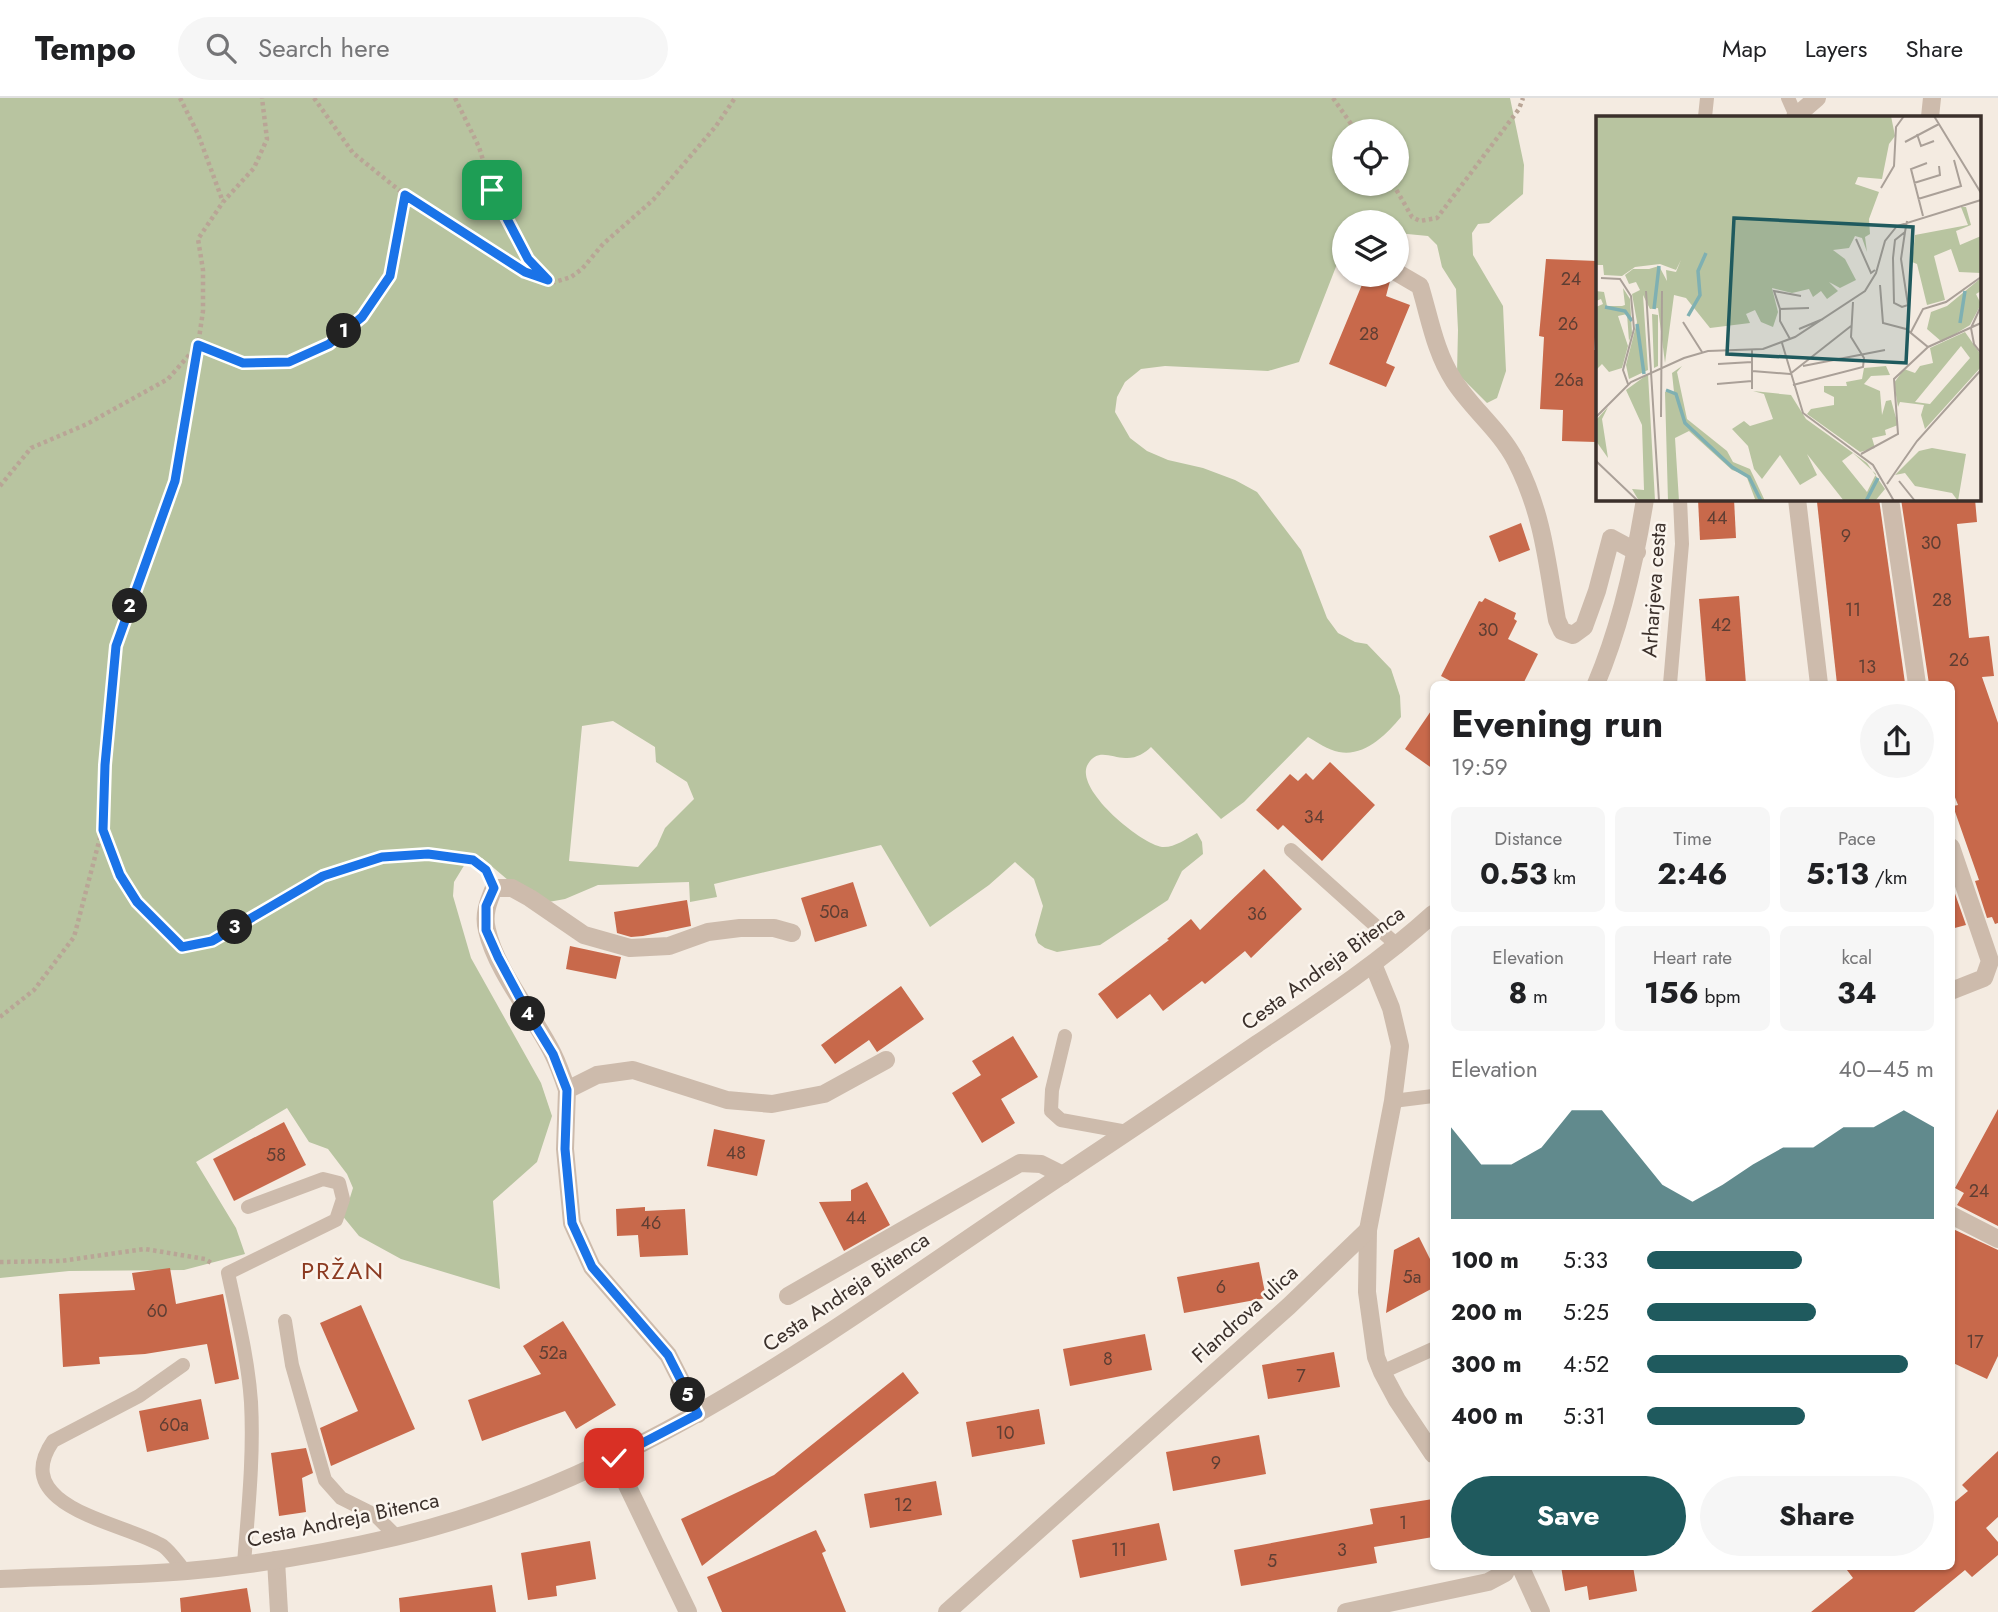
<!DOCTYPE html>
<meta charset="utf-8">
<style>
body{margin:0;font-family:Jost,sans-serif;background:#f6f6f6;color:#202124;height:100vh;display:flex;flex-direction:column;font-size:26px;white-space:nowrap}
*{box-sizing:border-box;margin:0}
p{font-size:23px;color:#757577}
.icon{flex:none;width:38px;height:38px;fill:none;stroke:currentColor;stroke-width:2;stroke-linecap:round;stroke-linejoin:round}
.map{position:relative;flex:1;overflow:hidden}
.details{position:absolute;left:1430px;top:583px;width:525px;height:889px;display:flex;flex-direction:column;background:#fff;border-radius:10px;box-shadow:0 2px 5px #0004}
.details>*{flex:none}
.fabs{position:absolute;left:1332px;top:21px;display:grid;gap:14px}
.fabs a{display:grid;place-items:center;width:77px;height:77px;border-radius:50%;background:#fff;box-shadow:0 2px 5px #0004;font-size:35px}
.pin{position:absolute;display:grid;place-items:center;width:60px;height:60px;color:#fff;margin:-30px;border-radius:14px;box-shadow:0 4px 10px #0006}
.km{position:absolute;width:35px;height:35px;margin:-18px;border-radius:50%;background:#222;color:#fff;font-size:19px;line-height:35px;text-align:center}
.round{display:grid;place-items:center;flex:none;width:74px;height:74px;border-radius:37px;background:#f6f6f6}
.summary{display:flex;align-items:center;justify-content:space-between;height:119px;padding:0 21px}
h1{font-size:38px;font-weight:700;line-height:52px}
.stats{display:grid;grid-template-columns:repeat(3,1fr);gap:10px;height:119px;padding:7px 21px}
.stats div{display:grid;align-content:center;border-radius:10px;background:#f6f6f6;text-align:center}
.stats b{font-size:30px;font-weight:700}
.stats small{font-size:19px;font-weight:400}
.stats p{font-size:19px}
.chart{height:196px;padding:14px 21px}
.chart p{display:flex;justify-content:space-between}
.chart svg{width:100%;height:126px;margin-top:7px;fill:#1f5a5e;opacity:.7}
.primary-button{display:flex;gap:14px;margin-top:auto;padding:14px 21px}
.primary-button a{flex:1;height:80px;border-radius:42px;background:#1f5a5e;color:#fff;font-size:28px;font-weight:700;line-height:80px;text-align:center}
.primary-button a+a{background:#f6f6f6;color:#202124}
ul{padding:0 21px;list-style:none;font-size:23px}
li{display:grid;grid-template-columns:112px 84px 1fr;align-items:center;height:52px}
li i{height:18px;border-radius:9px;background:#1f5a5e}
header{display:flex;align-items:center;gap:42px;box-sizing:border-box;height:98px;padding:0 35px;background:#fff;border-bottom:2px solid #e0e0e0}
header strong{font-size:33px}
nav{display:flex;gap:38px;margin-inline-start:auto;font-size:24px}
.search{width:490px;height:63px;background:#f6f6f6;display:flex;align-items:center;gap:18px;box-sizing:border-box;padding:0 24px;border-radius:38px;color:#757577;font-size:26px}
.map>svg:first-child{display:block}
</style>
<header>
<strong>Tempo</strong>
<div class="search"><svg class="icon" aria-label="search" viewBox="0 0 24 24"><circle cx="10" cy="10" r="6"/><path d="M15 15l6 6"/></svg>Search here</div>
<nav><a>Map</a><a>Layers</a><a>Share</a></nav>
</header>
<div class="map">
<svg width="1998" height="1514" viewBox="0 0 1998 1514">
<rect width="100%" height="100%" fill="#f4ebe1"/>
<path fill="#b8c4a0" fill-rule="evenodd" d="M0 0H1510L1524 67 1523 96 1489 125 1478 126 1472 135 1473 157 1503 208 1506 273 1497 300 1487 305 1457 275 1458 232 1456 191 1442 169 1437 147 1428 138 1397 135 1396 124H1344V148L1299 264 1268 273 1165 268 1141 271 1125 284 1117 299 1115 314 1130 340 1147 353 1168 362 1203 370 1235 382 1257 394 1301 452 1327 520 1338 535 1355 544 1367 546 1391 571 1400 598 1401 619C1386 637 1364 659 1339 654 1328 652 1317 644 1308 639L1244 704 1221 721 1151 649C1145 655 1137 660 1127 660 1113 661 1098 649 1088 666 1073 690 1139 745 1162 749 1174 750 1186 741 1197 735L1202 744 1203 756 1182 773 1168 802 1100 847 1057 854 1045 850 1038 845 1035 837 1043 808 1034 781 1015 764 989 787 930 829 881 747 714 786 717 799 690 804 689 784 598 787 565 801 543 805 528 799 482 760 468 761 454 784 453 798 471 860 541 985 552 1018 537 1064 493 1103 500 1191 401 1161 359 1138 341 1116 348 1106 353 1090 347 1076 328 1051 309 1044 287 1010 196 1064 236 1130 245 1156 184 1172 69 1173 0 1180ZM1344 33H1396V86H1344ZM613 623 655 649 656 664 687 684 694 701 665 730 657 748 638 769 569 763 582 628Z"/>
<g fill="#c8694b">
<polygon points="1546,161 1597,163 1597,213 1594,252 1597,252 1596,344 1562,343 1563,312 1540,311 1544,239 1539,238"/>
<polygon points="1366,177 1385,177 1390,183 1386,198 1410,207 1386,265 1395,269 1386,289 1329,266"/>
<polygon points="1698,401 1734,401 1736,440 1700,442"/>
<polygon points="1844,401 1879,401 1905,585 1837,586 1817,404"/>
<polygon points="1901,401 1975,401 1977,424 1957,426 1969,540 1989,538 1994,578 1982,579 1998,625 1998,825 1995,826 1992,819 1987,820 1975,783 1979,782 1953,708 1958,707 1951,689 1951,586 1929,586"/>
<polygon points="1521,425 1530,452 1499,464 1489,438"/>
<polygon points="1739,498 1746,586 1706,586 1699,501"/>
<polygon points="1485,500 1516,515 1514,521 1517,523 1508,541 1538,556 1523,586 1456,586 1441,578 1479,503 1482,504"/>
<polygon points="1433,610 1433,671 1405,651"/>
<polygon points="1330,664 1375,707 1322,763 1283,727 1278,732 1256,712 1290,676 1298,683 1306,675 1313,682"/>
<polygon points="1264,771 1302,811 1251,860 1245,853 1205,886 1202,883 1163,913 1150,896 1117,921 1098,896 1169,842 1167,841 1191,821 1200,832"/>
<polygon points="853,784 867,828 815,844 801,800"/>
<polygon points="1951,790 1953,790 1966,827 1951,831"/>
<polygon points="687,802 691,828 643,838 631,839 617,835 614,814"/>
<polygon points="570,848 621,859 616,881 566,871"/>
<polygon points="901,888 924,921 877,954 869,942 835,966 821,947"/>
<polygon points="1013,938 1038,979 1001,1001 1015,1025 982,1045 952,995 981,977 972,963"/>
<polygon points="1998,1011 1998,1128 1957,1107 1964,1095 1955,1090"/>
<polygon points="284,1024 306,1067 234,1103 213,1061"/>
<polygon points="714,1031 765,1042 757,1078 707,1068"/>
<polygon points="867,1084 890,1127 844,1153 819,1104 851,1103 851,1092"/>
<polygon points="645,1109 645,1113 685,1111 688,1157 640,1159 638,1137 617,1138 616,1111"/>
<polygon points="1953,1131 1998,1152 1998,1258 1987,1281 1951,1264 1951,1133"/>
<polygon points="1419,1139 1433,1167 1433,1190 1386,1215 1394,1152"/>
<polygon points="1259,1164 1266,1200 1184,1215 1177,1179"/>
<polygon points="170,1170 176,1206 223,1196 239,1281 215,1286 207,1246 145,1256 99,1259 100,1266 63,1269 59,1196 135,1192 132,1175"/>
<polygon points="361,1207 415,1331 331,1368 320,1330 358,1313 320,1225"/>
<polygon points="563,1223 616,1307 576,1331 565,1313 482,1343 468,1302 541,1276 523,1248"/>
<polygon points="1145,1236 1152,1272 1070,1288 1063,1251"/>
<polygon points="1334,1254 1340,1289 1268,1301 1262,1267"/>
<polygon points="903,1274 919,1295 702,1468 681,1421 774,1377"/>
<polygon points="201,1301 209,1341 147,1354 139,1313"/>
<polygon points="1039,1311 1045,1346 972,1359 966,1324"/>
<polygon points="1259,1337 1266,1376 1173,1393 1166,1354"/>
<polygon points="306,1350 313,1375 302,1380 306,1414 279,1418 271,1355"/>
<polygon points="1998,1353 1998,1419 1986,1430 1998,1444 1998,1457 1972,1479 1965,1472 1914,1514 1811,1514 1853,1480 1844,1468 1951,1468 1951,1407 1968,1393 1962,1387"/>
<polygon points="936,1383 942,1417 870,1430 864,1396"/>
<polygon points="1433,1401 1433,1439 1374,1449 1377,1465 1241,1488 1234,1452 1373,1426 1370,1411"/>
<polygon points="1159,1425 1167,1462 1080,1480 1072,1442"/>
<polygon points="816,1432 826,1453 822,1455 846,1514 722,1514 707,1479"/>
<polygon points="590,1443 596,1481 556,1488 557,1498 528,1502 521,1455"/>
<polygon points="1561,1468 1633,1468 1637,1493 1589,1502 1587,1488 1565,1493"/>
<polygon points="492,1487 496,1514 400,1514 399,1500"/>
<polygon points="247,1490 251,1514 181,1514 180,1500"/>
</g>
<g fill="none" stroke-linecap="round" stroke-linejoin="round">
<g stroke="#b9a596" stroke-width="4.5" stroke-dasharray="3.5 3.5" stroke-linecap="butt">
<polyline points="180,0 198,36 223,104"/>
<polyline points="314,0 353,55 405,97 525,174 544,181"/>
<polyline points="455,0 479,49 491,88 528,161 548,182 555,184 571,179 582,171 603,146 653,102 716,28 735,0"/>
<polyline points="1333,0 1356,33"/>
<polyline points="1393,86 1412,119 1420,123 1437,120 1519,11 1523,0"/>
<polyline points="0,388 31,350 87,326 168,281 198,247 203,213 203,172 198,141 223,104 254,70 267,41 262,0"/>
<polyline points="103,733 120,777 137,804 182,849 212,843 323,778 382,759 428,756 473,762 485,772"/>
<polyline points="0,919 34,892 74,839 102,732 105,667 116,548 175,383 198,247 243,265 289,264 329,246 362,219 390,178 405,97"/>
<polyline points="0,1164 61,1163 145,1151 205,1161 213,1166"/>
</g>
<g stroke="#cdbbac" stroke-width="14">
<polyline points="1788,0 1796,18"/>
<polyline points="1705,19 1707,0"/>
<polyline points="1670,586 1682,446 1680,401"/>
<polyline points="1291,752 1398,848"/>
<polyline points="1065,938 1052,992 1051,1013 1061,1022 1127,1034"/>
<polyline points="1393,1003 1433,998"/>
<polyline points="285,1223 292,1267 325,1382 341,1400 375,1417 396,1438"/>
<path d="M183 1267 139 1298 53 1343C7 1410 126 1425 163 1448 171 1454 178 1465 185 1473"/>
<polyline points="1382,1274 1433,1251"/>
<path d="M244 1466C248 1413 254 1358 251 1304 248 1260 237 1217 228 1175L336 1122 343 1101 339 1085 323 1081 248 1109"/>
</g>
<g stroke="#cdbbac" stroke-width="18">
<polyline points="1930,19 1932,0"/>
<path d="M1396 174 1420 188C1430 221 1435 254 1454 283 1472 311 1500 332 1516 363 1543 416 1547 464 1557 522L1562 533 1573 537 1584 529 1597 493 1611 440 1637 454"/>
<polyline points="1797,401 1819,586"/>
<polyline points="1890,401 1917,586"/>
<polyline points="1951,749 1990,863 1984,880 1951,893"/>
<polyline points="1373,866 1391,910 1400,948 1393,1003 1368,1132 1367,1194 1376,1259 1382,1274 1397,1302 1433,1356"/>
<path d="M567 992C563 980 559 968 553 956 535 919 496 873 487 832 483 817 488 804 494 790H512L530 800 584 837 630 850 669 848 708 834 740 830H774L792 835"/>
<polyline points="1951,1117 1998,1141"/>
<polyline points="788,1198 1020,1065 1041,1066 1063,1077"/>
<polyline points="698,1316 668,1257 592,1169 572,1125 565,1051 567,992 597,977 633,972 727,1002 772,1006 824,996 886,962"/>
<polyline points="276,1462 279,1514"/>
<polyline points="1520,1468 1541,1514"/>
<polyline points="947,1514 1289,1208 1368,1132"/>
<polyline points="1346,1514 1488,1484 1505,1475 1508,1468"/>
</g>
<g stroke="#cdbbac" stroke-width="18">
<polyline points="1795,19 1817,0"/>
<path d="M1596 586C1621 527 1635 464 1645 401"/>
<polyline points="614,1360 688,1514"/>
<path d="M0 1481C62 1478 125 1478 187 1473 256 1467 326 1455 395 1439 643 1381 847 1220 1055 1082 1123 1037 1190 992 1257 946 1318 905 1379 865 1433 816"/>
</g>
</g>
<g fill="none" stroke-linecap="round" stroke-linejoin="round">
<g stroke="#fff" stroke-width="14">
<polyline id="route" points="492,92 528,161 548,182 525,174 405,97 390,178 362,219 329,246 289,264 243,265 198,247 175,383 116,548 105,667 103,732 120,777 137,804 182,849 212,843 323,778 382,759 428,756 473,762 486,772 494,790 486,808 486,832 498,859 528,915 553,956 567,992 565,1051 572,1125 592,1169 668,1257 698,1316 614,1360"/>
</g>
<use href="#route" stroke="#1a73e8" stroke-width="9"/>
</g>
<g text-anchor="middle" stroke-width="5" stroke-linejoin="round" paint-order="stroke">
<g font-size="18" fill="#5e3e33">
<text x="1571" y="187">24</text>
<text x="1568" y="232">26</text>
<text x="1369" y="242">28</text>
<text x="1569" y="288">26a</text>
<text x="1717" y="426">44</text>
<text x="1846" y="444">9</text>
<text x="1931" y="451">30</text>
<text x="1942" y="508">28</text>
<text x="1853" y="518">11</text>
<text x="1721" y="533">42</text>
<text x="1488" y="538">30</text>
<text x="1959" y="568">26</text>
<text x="1867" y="575">13</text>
<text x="1314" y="725">34</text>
<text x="834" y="820">50a</text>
<text x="1257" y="822">36</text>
<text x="736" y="1061">48</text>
<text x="276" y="1063">58</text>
<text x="1979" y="1099">24</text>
<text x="856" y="1126">44</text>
<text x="651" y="1131">46</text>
<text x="1412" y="1185">5a</text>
<text x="1221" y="1195">6</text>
<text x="157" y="1219">60</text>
<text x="1975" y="1250">17</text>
<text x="553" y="1261">52a</text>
<text x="1108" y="1267">8</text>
<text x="1301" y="1284">7</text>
<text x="174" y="1333">60a</text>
<text x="1005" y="1341">10</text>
<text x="1216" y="1371">9</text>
<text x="903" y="1413">12</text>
<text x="1403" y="1431">1</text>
<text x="1119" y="1458">11</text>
<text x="1342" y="1458">3</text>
<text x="1272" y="1469">5</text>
</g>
<g font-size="21" fill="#3b302b" stroke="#fbf5ee">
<text transform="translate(1654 492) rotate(-86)" y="7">Arharjeva cesta</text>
<text transform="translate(1323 870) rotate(-36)" y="7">Cesta Andreja Bitenca</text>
<text transform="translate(846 1194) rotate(-34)" y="7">Cesta Andreja Bitenca</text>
<text transform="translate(1245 1216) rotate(-42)" y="7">Flandrova ulica</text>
<text transform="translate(343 1422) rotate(-12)" y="7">Cesta Andreja Bitenca</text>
</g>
<g font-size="24" letter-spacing="2" fill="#8c3b22" stroke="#fbf5ee">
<text x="343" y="1181">PRŽAN</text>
</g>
</g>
<g transform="translate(1596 18)">
<rect width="385" height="385" fill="#f4ebe1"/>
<path d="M0 0H295L299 20 293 28 286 63 262 61 259 68 283 76 273 103 274 118 269 121 271 136 266 122 259 120 253 132 237 134 249 143 260 164 244 172 233 166 242 175 231 183 225 175 217 181 213 173 196 177 176 172 182 196 177 211 165 206 159 194 150 198 154 207 114 212 90 182 78 179 69 247 62 192 54 193 47 179 52 254 33 263 30 249 41 206 36 178 44 174 40 166 33 168 29 159 37 153H53L63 150 71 165 70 154 80 156 85 144 80 154 64 148 39 151 26 160 8 159 7 149H0ZM365 91H370L375 109 360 115 364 129 385 120V157L363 156 355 133 338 140 349 184 331 189 321 148 316 146 319 119 372 109ZM385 162V175L380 178 385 188 374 209 346 226 331 213 335 196 351 190ZM27 172 34 183 36 217 33 225 31 198 22 200 32 230 26 252 13 256 6 248 0 254V191L7 188 5 183 0 185V175L8 176 11 190H26L29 189ZM56 198 62 199V250L58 252ZM369 216 385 239V251L329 313 325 299 328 289 304 286 302 291 298 267 308 253 319 257 324 250 337 247 334 232ZM365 230 374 242 334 288 319 286ZM86 250 81 256 91 303 131 335 137 346 154 353 169 385H156L159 383 150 359 136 354 93 315 79 322 83 385H72L69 276H78L76 257ZM290 250 294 259 275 260 268 268 284 275 286 299 290 285 295 284 302 309 289 314 290 319 276 322 279 332 264 336 211 298 215 293 238 289V281L228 276V270H251L250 266 266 263 268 252ZM52 258 59 385H43L36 373 48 374 46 309 30 274ZM157 275 195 279 210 303 271 347 289 373 279 385H248L211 338 221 359 204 369 184 339 166 363 158 353 152 330 136 313 148 305 154 310 177 303 168 278ZM257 337 280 358 271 376 246 345ZM12 291 6 303 12 342 0 325V304ZM336 332 370 338 362 385 356 377 319 370 309 357 299 359 323 335Z" fill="#b8c4a0" fill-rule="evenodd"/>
<path fill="none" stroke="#7fb0b2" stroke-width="3.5" d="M9 191 29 195 36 205M58 193 63 150M92 200 104 179 102 155 110 137M364 207 369 175M41 208 48 258M70 274 80 278 89 307 136 351 153 361 165 385M270 385 282 362"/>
<path fill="none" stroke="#aaa098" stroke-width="2" d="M338 0 385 77M321 18 325 30 338 25M309 26 343 8M318 67 344 59 343 50M285 72 298 50 300 11 308 0M322 83 365 70 358 44M327 100 315 53 331 47M309 116 305 143 312 189 306 191 298 187 297 142 299 124 309 116 311 105M260 123 275 157 279 154M5 162 24 163 35 180 38 213 27 254 32 268M284 169 287 207 310 213 332 231 385 207M50 175 63 385M385 190 375 212 378 228 385 237M184 193 178 175 205 180M87 206 106 236M203 213 227 203M315 216 327 193 350 186 385 161M194 223 184 205V193L213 192M186 227 207 297 277 349 298 385M156 234V273M122 248 156 246M207 250 289 234M156 255 194 258 255 210M121 268 156 265M197 269 267 251 268 242 255 221 257 186M0 301 35 266 88 242 112 235 167 233 199 221 269 175 280 157 289 125 301 110 385 84M65 301 66 175M265 338 302 318 298 263 332 231M0 345 42 385M303 365 319 385M291 368 321 325 385 254"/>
<path fill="#1f5a5e" fill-opacity="0.15" stroke="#1f5a5e" stroke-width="3.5" d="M138 102 317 111 310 247 131 238Z"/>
<rect width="385" height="385" fill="none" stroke="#3b302b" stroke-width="3.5"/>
</g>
</svg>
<div class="fabs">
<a><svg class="icon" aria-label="locate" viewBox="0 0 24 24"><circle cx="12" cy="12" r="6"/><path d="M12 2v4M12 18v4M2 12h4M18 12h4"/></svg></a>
<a><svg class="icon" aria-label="layers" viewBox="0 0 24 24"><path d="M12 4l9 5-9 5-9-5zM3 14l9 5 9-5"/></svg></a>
</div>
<div class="pin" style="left:492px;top:92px;background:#1e9e55"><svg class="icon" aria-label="arrive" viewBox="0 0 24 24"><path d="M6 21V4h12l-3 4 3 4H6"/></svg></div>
<div class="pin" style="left:614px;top:1360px;background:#d93025"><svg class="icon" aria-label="check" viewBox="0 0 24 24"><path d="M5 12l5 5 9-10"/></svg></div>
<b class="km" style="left:344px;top:233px">1</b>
<b class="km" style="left:130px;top:508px">2</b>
<b class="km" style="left:235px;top:829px">3</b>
<b class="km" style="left:528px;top:916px">4</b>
<b class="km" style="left:688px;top:1297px">5</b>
<section class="details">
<div class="summary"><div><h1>Evening run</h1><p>19:59</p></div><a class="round"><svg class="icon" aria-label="share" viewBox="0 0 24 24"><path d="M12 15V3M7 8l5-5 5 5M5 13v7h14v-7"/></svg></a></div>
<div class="stats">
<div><p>Distance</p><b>0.53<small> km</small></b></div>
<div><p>Time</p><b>2:46</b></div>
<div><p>Pace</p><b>5:13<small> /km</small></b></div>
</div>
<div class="stats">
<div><p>Elevation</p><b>8<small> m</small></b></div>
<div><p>Heart rate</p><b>156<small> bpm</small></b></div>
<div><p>kcal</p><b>34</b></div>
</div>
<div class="chart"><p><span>Elevation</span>40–45 m</p>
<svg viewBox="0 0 160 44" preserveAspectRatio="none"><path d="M0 44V12L10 25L20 25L30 19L40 6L50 6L60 19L70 32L80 38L90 32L100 25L110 19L120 19L130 12L140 12L150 6L160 12V44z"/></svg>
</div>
<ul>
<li><b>100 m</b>5:33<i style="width:54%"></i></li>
<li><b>200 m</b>5:25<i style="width:59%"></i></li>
<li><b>300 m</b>4:52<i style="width:91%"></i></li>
<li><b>400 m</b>5:31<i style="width:55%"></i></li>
</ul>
<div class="primary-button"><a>Save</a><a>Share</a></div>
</section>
</div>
